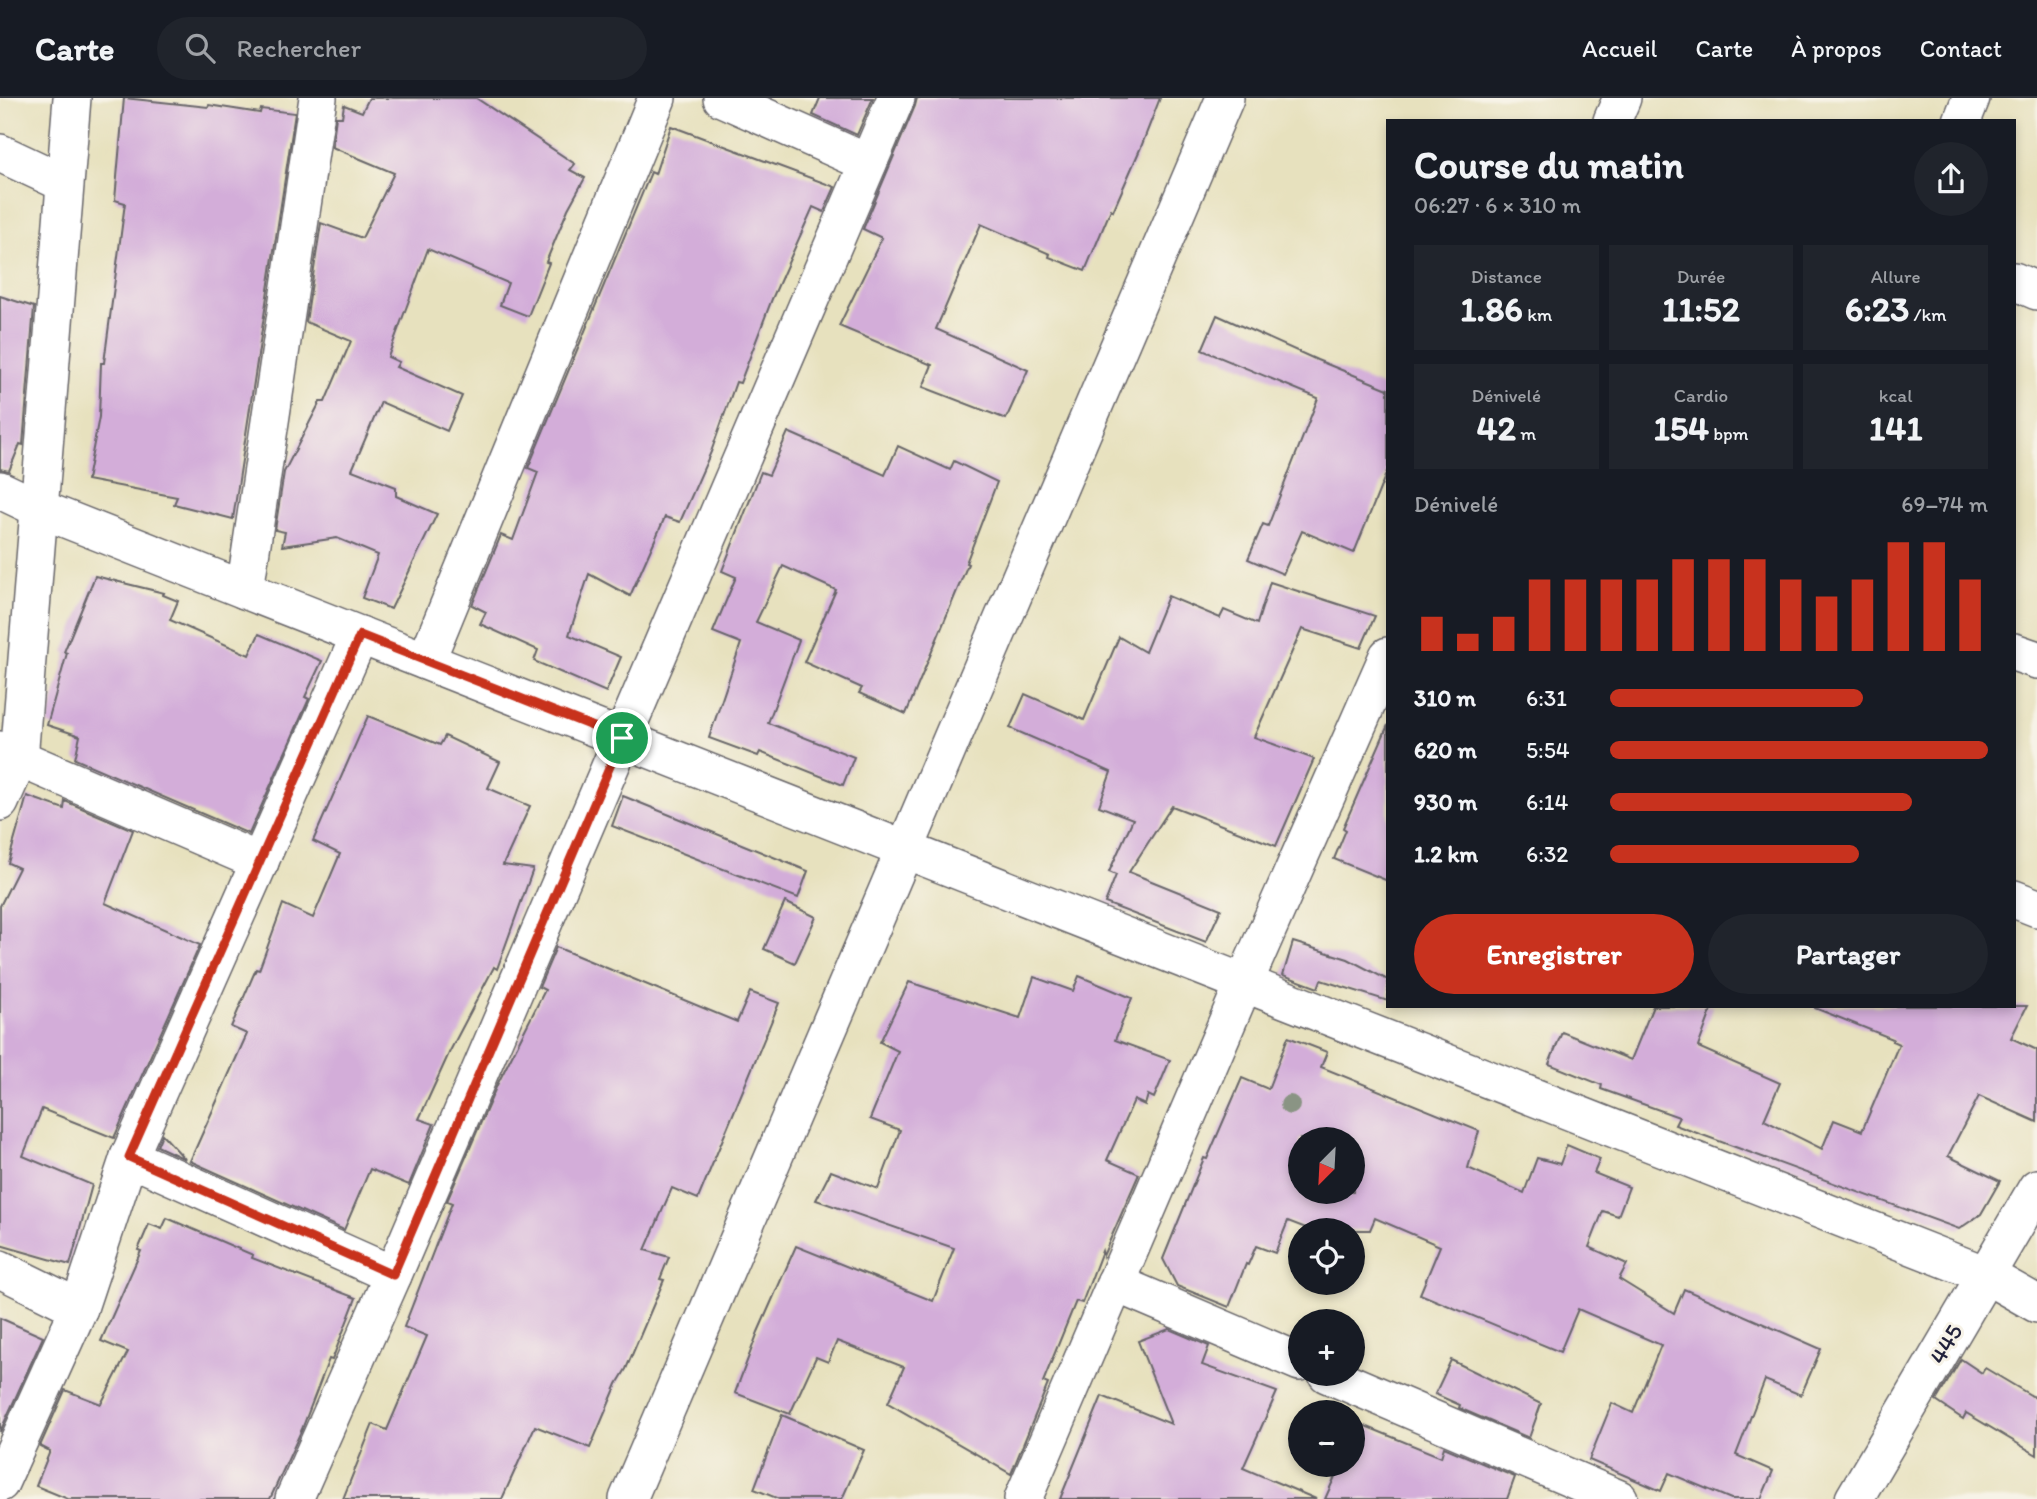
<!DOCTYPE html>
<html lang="fr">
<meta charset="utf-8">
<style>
body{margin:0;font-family:Itim,sans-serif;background:#20242c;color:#f1f3f6;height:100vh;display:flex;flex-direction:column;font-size:26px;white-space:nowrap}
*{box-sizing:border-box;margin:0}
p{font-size:23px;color:#9ea1a6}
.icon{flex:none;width:38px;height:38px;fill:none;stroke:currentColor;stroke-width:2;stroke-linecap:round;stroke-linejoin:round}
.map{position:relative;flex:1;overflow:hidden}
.details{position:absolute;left:1386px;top:21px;width:630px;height:889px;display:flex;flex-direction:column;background:#171b24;border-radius:0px;box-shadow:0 4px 10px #0003}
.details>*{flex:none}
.needle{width:46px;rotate:204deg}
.fabs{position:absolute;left:1288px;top:1029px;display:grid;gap:14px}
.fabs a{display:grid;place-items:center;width:77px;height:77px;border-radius:50%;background:#171b24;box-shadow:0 4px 10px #0003;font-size:35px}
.pin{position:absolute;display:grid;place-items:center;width:60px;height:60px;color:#fff;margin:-30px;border:4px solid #fff;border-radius:50%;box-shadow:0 2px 7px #0007}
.round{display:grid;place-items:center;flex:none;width:74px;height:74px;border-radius:37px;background:#20242c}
.head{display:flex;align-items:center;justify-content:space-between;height:119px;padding:0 28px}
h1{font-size:38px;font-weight:800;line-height:52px}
.stats{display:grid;grid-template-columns:repeat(3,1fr);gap:10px;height:119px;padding:7px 28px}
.stats div{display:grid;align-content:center;border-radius:0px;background:#20242c;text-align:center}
.stats b{font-size:35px;font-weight:800}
.stats small{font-size:19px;font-weight:400}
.stats p{font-size:19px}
.chart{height:196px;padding:14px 28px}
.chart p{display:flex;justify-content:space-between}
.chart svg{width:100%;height:126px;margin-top:7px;stroke:#c8321e;stroke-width:6}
.primary-button{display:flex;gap:14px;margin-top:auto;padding:14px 28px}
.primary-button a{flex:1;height:80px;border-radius:42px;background:#c8321e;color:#fff;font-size:28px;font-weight:800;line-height:80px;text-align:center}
.primary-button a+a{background:#20242c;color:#f1f3f6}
ul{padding:0 28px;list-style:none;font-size:23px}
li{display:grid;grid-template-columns:112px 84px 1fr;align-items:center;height:52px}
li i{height:18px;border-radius:9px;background:#c8321e}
header{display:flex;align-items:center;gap:42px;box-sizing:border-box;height:98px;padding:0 35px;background:#171b24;border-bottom:2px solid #363941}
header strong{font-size:33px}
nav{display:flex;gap:38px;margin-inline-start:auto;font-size:24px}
.search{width:490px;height:63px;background:#20242c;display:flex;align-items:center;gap:18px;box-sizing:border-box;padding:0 24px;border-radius:38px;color:#9ea1a6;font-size:26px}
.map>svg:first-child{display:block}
</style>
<header>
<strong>Carte</strong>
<div class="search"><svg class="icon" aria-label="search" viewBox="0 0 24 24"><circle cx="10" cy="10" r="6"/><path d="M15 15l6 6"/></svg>Rechercher</div>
<nav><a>Accueil</a><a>Carte</a><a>À propos</a><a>Contact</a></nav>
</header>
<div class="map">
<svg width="2037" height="1401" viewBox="0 0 2037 1401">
<rect width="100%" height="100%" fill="#f7f3e8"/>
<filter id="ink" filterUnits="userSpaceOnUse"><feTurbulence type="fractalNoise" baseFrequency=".0143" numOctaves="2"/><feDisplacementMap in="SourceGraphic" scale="14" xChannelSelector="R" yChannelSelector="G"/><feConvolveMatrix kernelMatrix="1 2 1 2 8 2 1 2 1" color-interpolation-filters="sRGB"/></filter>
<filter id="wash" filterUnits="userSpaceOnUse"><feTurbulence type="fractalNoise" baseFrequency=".00686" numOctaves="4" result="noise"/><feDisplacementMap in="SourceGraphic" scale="28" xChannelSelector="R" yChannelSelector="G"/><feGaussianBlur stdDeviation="1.57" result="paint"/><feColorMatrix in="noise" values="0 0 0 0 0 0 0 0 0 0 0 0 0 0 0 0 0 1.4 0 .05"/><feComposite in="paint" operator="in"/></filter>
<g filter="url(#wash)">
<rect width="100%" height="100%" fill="#e7e1be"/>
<g id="blocks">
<g fill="#d3add9" fill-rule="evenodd">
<polygon points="124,0 208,9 209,7 260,15 261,11 295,15 233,421 174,406 177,399 87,382 99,319 101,265 104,265 125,105 115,102"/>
<polygon points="369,0 476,0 575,66 570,72 585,80 568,111 546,164 549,165 528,218 500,207 508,185 428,151 388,259 399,264 396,269 462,298 447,333 381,304 352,372 396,389 396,398 437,416 391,511 362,500 378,457 337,440 282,448 285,434 275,432 284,374 320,304 325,304 351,243 306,224 321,125 362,140 394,75 332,49 336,19 342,19 344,7 362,14"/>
<polygon points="820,0 873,0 857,37 813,17"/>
<polygon points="917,0 1160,0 1141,49 1113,113 1111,111 1085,173 1049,159 1050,156 981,126 936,231 1028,272 1006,321 923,289 932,267 839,228 882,140 863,131 915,8"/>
<polygon points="671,28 835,89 824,114 813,109 772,201 740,285 736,284 711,354 680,424 665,419 630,498 589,476 569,537 621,559 606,594 534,563 538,552 480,526 486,514 472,507 501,437 513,442 538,374 528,370 651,74 655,76"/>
<polygon points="0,198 34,209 23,347 20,346 9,373 0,371"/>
<polygon points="1217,217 1317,262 1388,291 1388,371 1354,455 1302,433 1283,476 1248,461 1263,426 1268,428 1318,300 1202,252"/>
<polygon points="788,334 885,377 898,348 950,372 954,363 997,384 966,465 968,466 906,616 859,595 862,590 804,564 836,492 783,468 756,524 799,542 768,625 854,659 843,687 760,654 758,658 709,640 741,545 713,534 736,479 722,473 761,374 769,377"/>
<polygon points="95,478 164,495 163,497 178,503 170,522 249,557 259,536 322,563 305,599 309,601 249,736 75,661 80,638 47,627 67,555 64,554"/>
<polygon points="1270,484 1375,518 1361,550 1302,531 1254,639 1314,661 1276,748 1172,708 1129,774 1221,811 1206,844 1105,805 1116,777 1109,774 1133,721 1099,708 1111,674 1010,630 1025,596 1084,622 1119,539 1145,554 1168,498 1220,520 1224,512 1257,526"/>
<polygon points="368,618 440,647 445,638 500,664 488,690 530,708 503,767 533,771 497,871 494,869 450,953 419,1021 434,1026 409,1087 370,1071 344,1132 190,1063 247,936 231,929 256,871 259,872 283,806 313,820 340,756 313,743"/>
<polygon points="1388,627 1388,783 1334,761 1346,732 1343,730"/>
<polygon points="27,698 64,711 65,703 133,732 105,805 200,847 114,1040 42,1011 23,1058 92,1087 70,1167 0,1147 0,808 19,770 8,765"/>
<polygon points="623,698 808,773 798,800 612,728"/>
<polygon points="785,804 816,819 795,865 764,851"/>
<polygon points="1293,844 1348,861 1388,882 1388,903 1321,882 1318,890 1283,877"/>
<polygon points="556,849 737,924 750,894 779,905 698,1101 672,1090 645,1152 669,1159 660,1181 664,1182 626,1271 617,1286 590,1350 535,1328 502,1401 343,1401 373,1326 387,1332 427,1238 404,1229 452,1105 447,1103 497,987 545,892 539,889"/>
<polygon points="1079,878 1132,900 1115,942 1170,962 1154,1000 1148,997 1145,1007 1134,1002 1107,1062 1139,1076 1103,1158 1102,1153 1082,1205 1076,1203 1043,1284 1048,1286 1011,1376 888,1305 904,1269 837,1243 828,1264 816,1259 790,1316 735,1295 758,1234 796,1148 933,1203 954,1150 816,1102 831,1073 878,1091 900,1032 870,1021 898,953 880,944 909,884 1020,920 1034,879 1073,893"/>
<polygon points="1653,908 1713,908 1698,949 1780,985 1764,1022 1822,1051 1834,1022 1862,1033 1899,946 1892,943 1893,941 1815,910 1815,908 2027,908 2011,940 2037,952 2037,1024 1979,998 1948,1058 2000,1083 1981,1116 1959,1131 1675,1027 1679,1019 1601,991 1602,987 1549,966 1562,934 1631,962"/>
<path d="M1288 939 1327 954 1321 969 1479 1033 1468 1070 1524 1095 1537 1060 1560 1066 1567 1047 1600 1061 1594 1075 1629 1089 1618 1118 1603 1113 1589 1149 1627 1166 1619 1181 1674 1215 1684 1191 1821 1251 1801 1297 1765 1282 1736 1357 1773 1373 1761 1401H1731L1669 1375 1661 1393 1589 1362 1612 1305 1633 1315 1661 1247 1578 1211 1560 1254 1420 1196 1440 1148 1375 1120 1370 1132H1311L1288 1123 1275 1155 1256 1148 1248 1167 1246 1166 1229 1209 1177 1188 1163 1161 1204 1060 1207 1061 1242 980 1268 991ZM1300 1041H1353V1094H1300Z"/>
<polygon points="162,1036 185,1061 157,1048"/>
<polygon points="167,1120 253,1157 252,1160 356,1200 332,1262 329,1261 302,1331 270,1401 68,1401 36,1388 50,1353 40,1348 65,1292 101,1306 128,1254 101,1243 141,1153 138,1152 149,1126 162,1131"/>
<polygon points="0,1220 43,1239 0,1334"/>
<polygon points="1169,1231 1209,1248 1202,1267 1277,1294 1243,1370 1316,1401 1060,1401 1102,1298 1171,1326 1138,1243"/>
<polygon points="1961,1261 1982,1275 1985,1270 2037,1301 2037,1357 1966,1315 1963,1321 1936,1303"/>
<polygon points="1451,1262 1541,1306 1529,1340 1459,1310 1460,1307 1435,1296"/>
<polygon points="782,1317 864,1352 842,1401 779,1401 754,1391"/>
<polygon points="1353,1323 1441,1359 1444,1349 1515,1379 1507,1401 1325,1401 1340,1367 1353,1367"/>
</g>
</g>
</g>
<g filter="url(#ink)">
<use href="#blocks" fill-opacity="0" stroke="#676569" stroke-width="2"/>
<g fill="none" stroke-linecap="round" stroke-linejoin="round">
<g stroke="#676569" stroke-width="40">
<g id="minor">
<polyline points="722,0 868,65"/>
<polyline points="1612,23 1622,0"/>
<polyline points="1962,23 1971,0"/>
<polyline points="0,55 64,85"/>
<polyline points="2014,183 2037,193"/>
<polyline points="0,392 38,410 245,492 1986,1177 2037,1206"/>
<polyline points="245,492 318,0"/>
<polyline points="2014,554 2037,562"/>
<polyline points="426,563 657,0"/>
<polyline points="0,652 260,764"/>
<polyline points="0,704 19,661 72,0"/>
<polyline points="2014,801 2037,810"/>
<polyline points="129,1059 393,1177"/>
<polyline points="0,1171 79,1210"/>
<polyline points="1115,1185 1300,1264"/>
<polyline points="1327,1276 1619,1401"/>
<polyline points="0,1385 79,1210 129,1059 360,537"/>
<polyline points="294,1401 393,1177 896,0"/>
<polyline points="628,1401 1225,0"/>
<polyline points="1023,1401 1244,885 1388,558"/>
<polyline points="1854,1401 2037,1090"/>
</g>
</g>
<use href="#minor" stroke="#fff" stroke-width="37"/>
</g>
<circle fill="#8a9484" cx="1290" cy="1007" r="10"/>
</g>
<g fill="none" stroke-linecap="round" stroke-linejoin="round" filter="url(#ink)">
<g stroke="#fff" stroke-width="14">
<polygon id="route" points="360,537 622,640 393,1177 129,1059"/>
</g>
<use href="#route" stroke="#c8321e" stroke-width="9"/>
</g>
<g text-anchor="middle" stroke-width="6" stroke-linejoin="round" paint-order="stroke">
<g font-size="24" fill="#22223b" stroke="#f7f3e8">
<text transform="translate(1946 1246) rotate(-60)" y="8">445</text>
</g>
</g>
</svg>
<div class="fabs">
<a><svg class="needle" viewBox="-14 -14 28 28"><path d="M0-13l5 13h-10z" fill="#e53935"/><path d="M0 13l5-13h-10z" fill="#9ea1a6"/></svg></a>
<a><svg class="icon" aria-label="locate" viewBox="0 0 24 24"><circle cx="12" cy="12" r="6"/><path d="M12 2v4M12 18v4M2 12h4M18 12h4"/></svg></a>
<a>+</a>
<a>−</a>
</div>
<div class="pin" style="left:622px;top:640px;background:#1e9e55"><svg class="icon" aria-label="arrive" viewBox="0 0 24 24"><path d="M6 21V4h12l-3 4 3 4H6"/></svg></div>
<section class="details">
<div class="head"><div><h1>Course du matin</h1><p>06:27 · 6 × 310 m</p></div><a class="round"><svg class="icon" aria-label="share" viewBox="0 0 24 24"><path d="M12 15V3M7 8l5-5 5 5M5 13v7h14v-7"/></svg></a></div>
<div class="stats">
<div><p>Distance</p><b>1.86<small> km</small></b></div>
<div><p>Durée</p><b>11:52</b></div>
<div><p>Allure</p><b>6:23<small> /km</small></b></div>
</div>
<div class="stats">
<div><p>Dénivelé</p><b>42<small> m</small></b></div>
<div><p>Cardio</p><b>154<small> bpm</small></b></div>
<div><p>kcal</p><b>141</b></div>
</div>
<div class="chart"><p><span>Dénivelé</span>69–74 m</p>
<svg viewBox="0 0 160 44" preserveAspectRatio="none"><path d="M5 44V32M15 44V38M25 44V32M35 44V19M45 44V19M55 44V19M65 44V19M75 44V12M85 44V12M95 44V12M105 44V19M115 44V25M125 44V19M135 44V6M145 44V6M155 44V19"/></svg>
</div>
<ul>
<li><b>310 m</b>6:31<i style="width:67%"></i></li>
<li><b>620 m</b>5:54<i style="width:100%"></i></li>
<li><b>930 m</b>6:14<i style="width:80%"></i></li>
<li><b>1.2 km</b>6:32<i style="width:66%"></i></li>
</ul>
<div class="primary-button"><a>Enregistrer</a><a>Partager</a></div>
</section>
</div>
